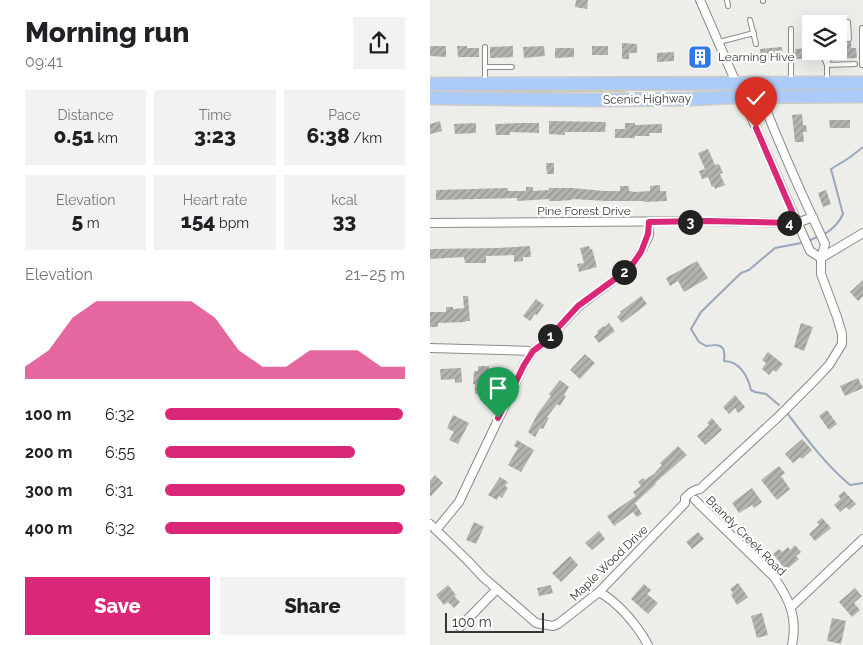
<!DOCTYPE html>
<meta charset="utf-8">
<style>
body{margin:0;font-family:Raleway,sans-serif;background:#f2f2f2;color:#202124;height:100vh;display:flex;flex-direction:column;font-size:19px;white-space:nowrap}
*{box-sizing:border-box;margin:0}
p{font-size:16px;color:#757577}
.icon{flex:none;width:28px;height:28px;fill:none;stroke:currentColor;stroke-width:2;stroke-linecap:round;stroke-linejoin:round}
.map{position:relative;flex:1;overflow:hidden}
.details{display:flex;flex-direction:column;background:#fff;width:430px}
.details>*{flex:none}
.tools{position:absolute;left:372px;top:15px;display:grid;gap:10px}
.tools a{display:grid;place-items:center;width:45px;height:45px;border-radius:0px;background:#fff;box-shadow:0 5px 20px #0002;font-size:25px}
.scale{position:absolute;left:15px;bottom:12px;width:99px;box-sizing:border-box;padding-left:5px;border:2px solid #383836;border-top:0;font-size:14px;line-height:18px;white-space:nowrap;color:#383836;-webkit-text-stroke:4px #fffffe;paint-order:stroke}
.pin{position:absolute;display:grid;place-items:center;width:42px;height:42px;color:#fff;margin:-51px -21px;border-radius:50% 50% 50% 0;rotate:-45deg;box-shadow:0 0 5px #0007}
.pin .icon{rotate:45deg}
.km{position:absolute;width:25px;height:25px;margin:-12px;border-radius:50%;background:#222;color:#fff;font-size:14px;line-height:25px;text-align:center}
.round{display:grid;place-items:center;flex:none;width:52px;height:52px;border-radius:0px;background:#f2f2f2}
.overview{display:flex;align-items:center;justify-content:space-between;height:85px;padding:0 25px}
h1{font-size:28px;font-weight:800;line-height:38px}
.metrics{display:grid;grid-template-columns:repeat(3,1fr);gap:8px;height:85px;padding:5px 25px}
.metrics div{display:grid;align-content:center;border-radius:0px;background:#f2f2f2;text-align:center}
.metrics b{font-size:21px;font-weight:800}
.metrics small{font-size:14px;font-weight:400}
.metrics p{font-size:14px}
.chart{height:140px;padding:10px 25px}
.chart p{display:flex;justify-content:space-between}
.chart svg{width:100%;height:90px;margin-top:5px;fill:#db2777;opacity:.7}
.cta{display:flex;gap:10px;margin-top:auto;padding:10px 25px}
.cta a{flex:1;height:58px;border-radius:0px;background:#db2777;color:#fff;font-size:20px;font-weight:800;line-height:58px;text-align:center}
.cta a+a{background:#f2f2f2;color:#202124}
ul{padding:0 25px;list-style:none;font-size:16px}
li{display:grid;grid-template-columns:80px 60px 1fr;align-items:center;height:38px}
li i{height:12px;border-radius:6px;background:#db2777}
main{display:flex;flex:1;min-height:0}
.map>svg:first-child{display:block}
</style>
<main>
<section class="details">
<div class="overview"><div><h1>Morning run</h1><p>09:41</p></div><a class="round"><svg class="icon" aria-label="share" viewBox="0 0 24 24"><path d="M12 15V3M7 8l5-5 5 5M5 13v7h14v-7"/></svg></a></div>
<div class="metrics">
<div><p>Distance</p><b>0.51<small> km</small></b></div>
<div><p>Time</p><b>3:23</b></div>
<div><p>Pace</p><b>6:38<small> /km</small></b></div>
</div>
<div class="metrics">
<div><p>Elevation</p><b>5<small> m</small></b></div>
<div><p>Heart rate</p><b>154<small> bpm</small></b></div>
<div><p>kcal</p><b>33</b></div>
</div>
<div class="chart"><p><span>Elevation</span>21–25 m</p>
<svg viewBox="0 0 160 44" preserveAspectRatio="none"><path d="M0 44V38L10 30L20 14L30 6L40 6L50 6L60 6L70 6L80 14L90 30L100 38L110 38L120 30L130 30L140 30L150 38L160 38V44z"/></svg>
</div>
<ul>
<li><b>100 m</b>6:32<i style="width:99%"></i></li>
<li><b>200 m</b>6:55<i style="width:79%"></i></li>
<li><b>300 m</b>6:31<i style="width:100%"></i></li>
<li><b>400 m</b>6:32<i style="width:99%"></i></li>
</ul>
<div class="cta"><a>Save</a><a>Share</a></div>
</section>
<div class="map">
<svg width="433" height="645" viewBox="0 0 433 645">
<defs>
<pattern id="grass-tufts" width="24" height="20" patternUnits="userSpaceOnUse" patternTransform="scale(1.25)"><rect width="24" height="20" fill="#cbcb95"/><path d="M3 7l-1-3M5 7V3M7 7l1-3M15 17l-1-3M17 17v-4M19 17l1-3" fill="none" stroke="#a6a67a"/></pattern>
<pattern id="building-hatch" width="6" height="6" patternUnits="userSpaceOnUse" patternTransform="scale(1.25)"><rect width="6" height="6" fill="#b3b3b0"/><path d="M-1 1l2-2M0 6l6-6M5 7l2-2" fill="none" stroke="#939390"/></pattern>
</defs>
<rect width="100%" height="100%" fill="#edede9"/>
<polygon fill="url(#grass-tufts)" points="198,87 198,91 195,92 46,92 46,88"/>
<g fill="none" stroke-linecap="round" stroke-linejoin="round">
<g stroke="#98a7bc" stroke-width="2">
<path d="M396 233C404 228 409 223 413 214L401 169 419 158 433 147"/>
<polyline points="378,241 387,237"/>
<path d="M349 405 336 394 325 392 321 390C318 377 310 361 294 361 294 358 295 355 294 352 293 343 283 345 276 346L269 342 261 329 271 312 311 273 319 270 345 248 371 243"/>
<path d="M357 413C376 438 395 464 420 485L433 483"/>
</g>
</g>
<g fill="url(#building-hatch)">
<polygon points="146,0 158,0 157,9 145,7"/>
<polygon points="421,42 421,48 426,48 427,58 403,59 403,51 409,51 409,43"/>
<polygon points="192,43 207,44 207,53 199,53 199,59 192,59"/>
<polygon points="0,46 16,46 16,57 0,56"/>
<polygon points="27,46 37,46 37,48 49,48 49,57 28,57"/>
<polygon points="83,46 83,57 60,58 60,47"/>
<polygon points="114,46 115,56 94,58 93,47"/>
<rect x="162" y="46" width="16" height="9"/>
<polygon points="352,47 353,57 331,59 330,49"/>
<polygon points="125,48 144,48 144,57 125,58"/>
<polygon points="381,48 381,51 389,51 390,58 366,59 365,49"/>
<polygon points="244,52 244,61 227,62 227,53"/>
<polygon points="281,52 282,62 259,63 258,53"/>
<polygon points="372,114 373,125 376,125 377,132 373,132 374,142 365,142 362,115"/>
<polygon points="399,120 420,120 420,128 400,128"/>
<polygon points="10,121 12,131 0,134 0,124"/>
<polygon points="119,121 176,122 175,132 135,132 135,135 119,134"/>
<polygon points="46,123 46,133 25,134 24,124"/>
<polygon points="89,123 109,123 109,133 80,132 80,135 66,135 65,124"/>
<polygon points="195,123 205,123 205,125 232,124 232,133 219,133 220,136 205,136 205,138 185,138 185,129 195,129"/>
<polygon points="278,149 285,165 289,164 293,173 290,174 295,185 285,189 284,186 282,187 278,177 272,179 269,171 275,169 268,153"/>
<polygon points="116,163 124,163 124,174 117,174"/>
<polygon points="230,185 230,191 236,191 237,201 214,202 214,201 176,201 142,199 142,200 128,201 119,201 119,199 87,201 87,198 6,200 6,190 78,188 78,191 96,191 96,187 103,187 103,191 119,190 119,188 142,188 174,191 190,191 190,186 199,186 199,191 205,192 220,191 220,186"/>
<polygon points="396,190 401,204 393,207 388,193"/>
<polygon points="100,246 101,257 93,257 93,261 84,262 84,255 56,256 56,263 35,263 34,257 0,259 0,249 68,248"/>
<polygon points="159,246 160,249 162,249 167,267 149,272 147,264 154,263 150,248"/>
<polygon points="267,261 278,278 254,292 248,281 240,286 236,278"/>
<polygon points="433,280 433,296 428,301 420,292"/>
<polygon points="33,296 38,296 40,321 36,321 36,322 8,323 8,327 0,327 0,312 16,312 16,307 23,307 23,309 34,308"/>
<polygon points="211,296 217,304 192,323 187,317 191,313 190,312"/>
<polygon points="106,299 114,305 107,315 105,314 100,321 93,316"/>
<polygon points="179,323 185,331 169,343 164,337 168,333 167,331 174,326 175,327"/>
<polygon points="371,323 383,327 374,351 364,347"/>
<polygon points="338,352 353,364 346,372 343,370 339,375 332,369 336,363 332,360"/>
<polygon points="155,354 165,363 150,379 140,370"/>
<polygon points="48,366 59,366 57,395 45,394 45,384 43,384 44,371 48,371"/>
<polygon points="31,368 32,382 25,383 25,379 11,380 10,369"/>
<polygon points="428,378 433,388 415,396 410,386"/>
<polygon points="130,380 139,387 134,395 136,396 130,406 127,404 117,417 119,418 113,429 110,428 105,437 98,432 108,413 121,396 119,394"/>
<polygon points="305,395 315,407 308,413 305,408 299,414 293,407"/>
<polygon points="397,410 407,424 399,430 389,416"/>
<polygon points="23,415 39,423 28,444 19,440 24,432 17,428"/>
<polygon points="282,418 292,430 275,445 267,436 279,425 277,423"/>
<polygon points="372,439 382,450 372,459 370,457 363,463 355,454"/>
<polygon points="87,440 104,450 91,472 78,465 88,448 84,446"/>
<polygon points="248,446 257,455 225,483 226,484 205,503 212,514 207,517 203,512 184,526 177,516 206,496 203,492 211,486 208,482 213,478 215,480 224,474 232,465 230,463"/>
<polygon points="349,466 355,473 351,476 360,489 347,500 331,480"/>
<polygon points="5,475 13,483 0,497 0,481"/>
<polygon points="70,477 78,482 75,486 78,488 72,498 69,496 67,500 58,495"/>
<polygon points="322,488 332,502 324,508 322,505 309,513 302,503"/>
<polygon points="414,491 426,504 419,510 416,507 410,512 404,505 411,499 408,496"/>
<polygon points="392,518 401,528 385,541 379,534 389,525 387,522"/>
<polygon points="44,522 54,527 46,544 36,540"/>
<polygon points="169,531 175,539 162,550 155,543"/>
<polygon points="268,532 274,539 262,549 256,542"/>
<polygon points="365,545 371,552 366,556 369,559 356,570 343,554 349,549 352,552 358,547 360,550"/>
<polygon points="140,556 148,565 131,582 122,573"/>
<polygon points="308,583 318,597 307,605 301,595 303,593 300,589"/>
<polygon points="214,584 221,590 217,594 228,603 218,614 201,599"/>
<polygon points="18,585 26,595 24,596 30,602 24,608 18,602 14,605 6,595"/>
<polygon points="121,585 123,593 109,596 107,588"/>
<polygon points="425,588 432,596 424,603 430,610 422,617 409,602"/>
<polygon points="332,613 338,635 327,638 321,616"/>
<polygon points="402,618 416,621 411,644 397,641"/>
</g>
<g fill="none" stroke-linecap="round" stroke-linejoin="round">
<g stroke="#8b8b88" stroke-width="6">
<g id="service">
<polyline points="297,0 298,6"/>
<polyline points="333,0 333,1"/>
<polyline points="320,20 326,44"/>
<polyline points="400,24 400,23 418,22 419,39 409,39"/>
<polyline points="433,28 432,28 432,65 433,65"/>
<polyline points="289,42 324,33"/>
<polyline points="55,47 55,81"/>
<polyline points="394,51 394,58 397,65"/>
<polyline points="397,65 399,58 399,54"/>
<polyline points="55,67 82,67"/>
<polyline points="397,80 397,65 425,64"/>
<polyline points="361,81 361,29"/>
</g>
</g>
<g stroke="#8b8b88" stroke-width="10">
<g id="minor">
<polyline points="270,0 307,85"/>
<polyline points="312,96 380,251 391,258"/>
<polyline points="0,223 277,221 367,223 383,217"/>
<polyline points="391,258 433,233"/>
<polyline points="0,348 103,351"/>
<path d="M265 500 344 577C359 599 368 617 362 645"/>
<path d="M0 524 38 561 53 577 106 623 123 626 128 624 169 592 255 503V498C260 493 263 490 270 489L348 417 384 381 399 365 412 344V334L407 317 391 274V258L395 244C370 191 346 138 326 83"/>
<polyline points="6,530 29,502 94,365 103,351 114,343 149,306 200,268 211,252 219,235 219,222"/>
<path d="M169 592C188 602 208 626 218 645"/>
<polyline points="361,607 433,539"/>
<polyline points="30,627 67,589"/>
</g>
</g>
<g stroke="#cbcbcb" stroke-width="15">
<g id="trunk">
<polyline points="0,84 433,83"/>
<polyline points="0,98 166,100 263,99 301,97 433,96"/>
</g>
</g>
<use href="#service" stroke="#fff" stroke-width="4"/>
<use href="#minor" stroke="#fff" stroke-width="8"/>
<use href="#trunk" stroke="#accbf8" stroke-width="12"/>
</g>
<g fill="none" stroke-linecap="round" stroke-linejoin="round">
<g stroke="#fff" stroke-width="10">
<polyline id="route" points="68,418 94,365 103,351 114,343 148,306 200,268 211,252 218,234 219,222 277,221 367,223 326,128"/>
</g>
<use href="#route" stroke="#db2777" stroke-width="6"/>
</g>
<defs>
<g id="building-square" transform="scale(1.25)"><rect x="-9" y="-9" width="18" height="18" rx="4" fill="#2e79e5" stroke="#fffffe"/><path d="M-4-6H4V6H1V3H-1V6H-4ZM-2.5-4.3h1.7v1.8h-1.7ZM.8-4.3h1.7v1.8H.8ZM-2.5-1h1.7V.8h-1.7ZM.8-1h1.7V.8H.8Z" fill="#fff"/></g>
</defs>
<g fill-rule="evenodd">
<use href="#building-square" x="270" y="57"/>
</g>
<g text-anchor="middle" stroke-width="4.5" stroke-linejoin="round" paint-order="stroke">
<g font-size="12" fill="#383836" stroke="#fffffe" text-anchor="start">
<text x="288" y="61">Learning Hive</text>
</g>
<g font-size="12" fill="#383836" stroke="#fffffe">
<text transform="translate(217 99) rotate(-1)" y="4">Scenic Highway</text>
<text x="154" y="215">Pine Forest Drive</text>
<text transform="translate(316 536) rotate(45)" y="4">Brandy Creek Road</text>
<text transform="translate(179 563) rotate(-44)" y="4">Maple Wood Drive</text>
</g>
</g>
</svg>
<div class="tools">
<a><svg class="icon" aria-label="layers" viewBox="0 0 24 24"><path d="M12 4l9 5-9 5-9-5zM3 14l9 5 9-5"/></svg></a>
</div>
<div class="scale">100 m</div>
<div class="pin" style="left:68px;top:418px;background:#1e9e55"><svg class="icon" aria-label="arrive" viewBox="0 0 24 24"><path d="M6 21V4h12l-3 4 3 4H6"/></svg></div>
<div class="pin" style="left:326px;top:128px;background:#d93025"><svg class="icon" aria-label="check" viewBox="0 0 24 24"><path d="M5 12l5 5 9-10"/></svg></div>
<b class="km" style="left:120px;top:336px">1</b>
<b class="km" style="left:194px;top:272px">2</b>
<b class="km" style="left:260px;top:222px">3</b>
<b class="km" style="left:359px;top:223px">4</b>
</div>
</main>
